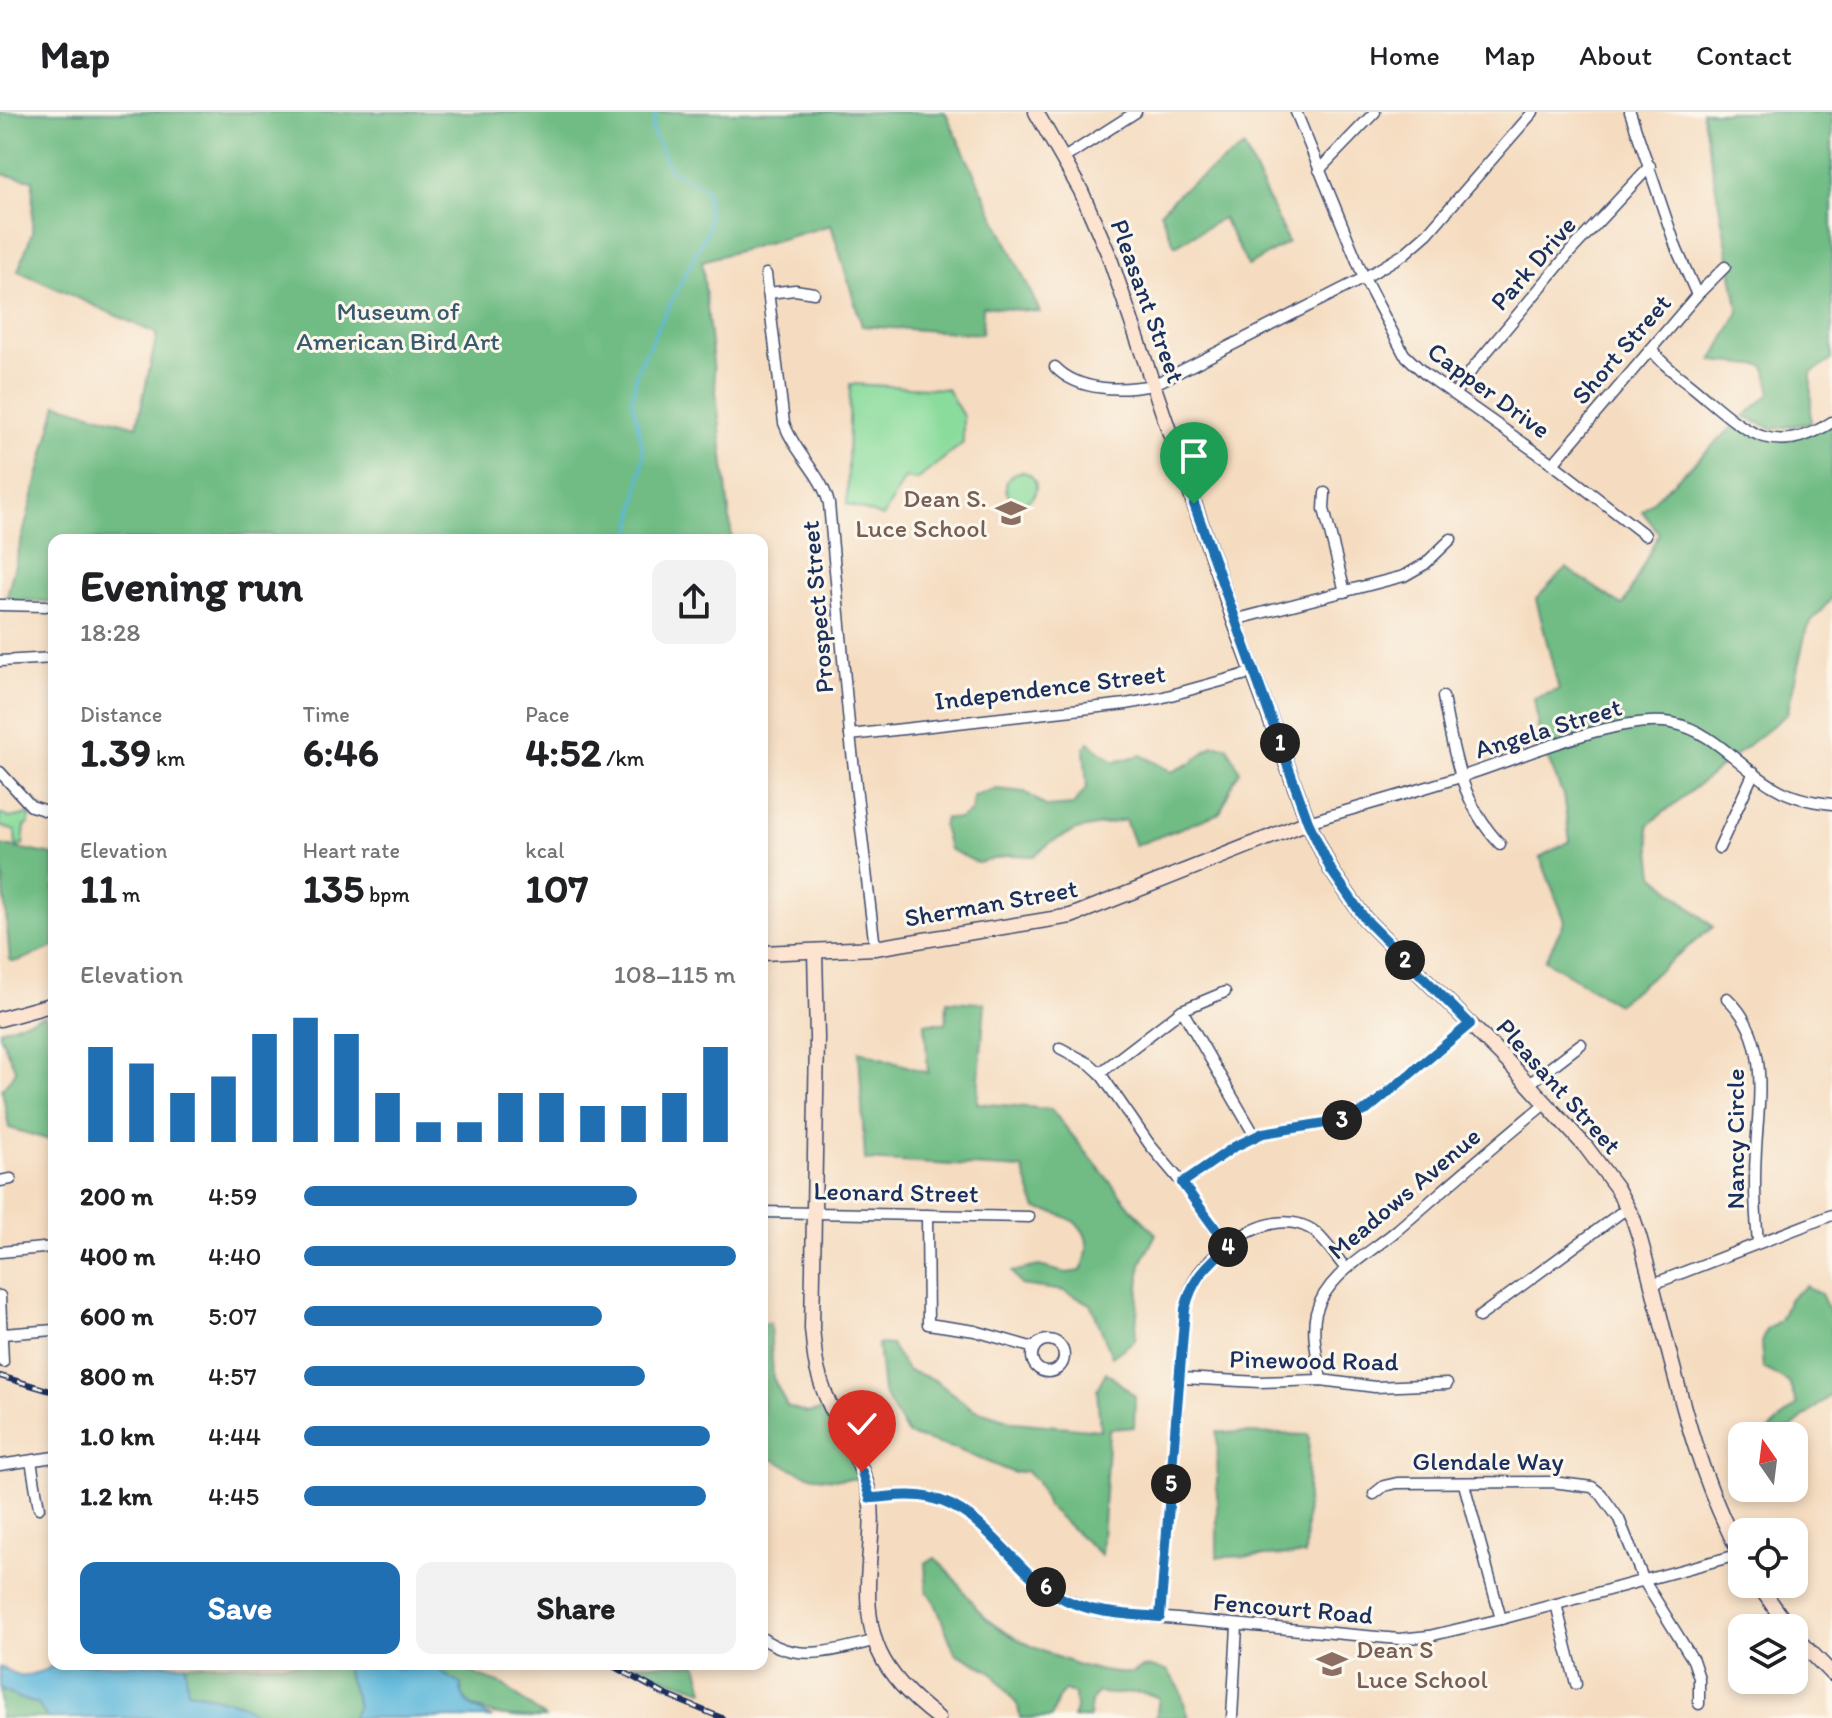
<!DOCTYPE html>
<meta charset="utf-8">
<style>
body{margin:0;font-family:Itim,sans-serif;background:#f2f2f2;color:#202124;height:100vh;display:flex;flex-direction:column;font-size:30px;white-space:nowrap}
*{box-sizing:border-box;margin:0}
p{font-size:26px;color:#757577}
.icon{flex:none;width:44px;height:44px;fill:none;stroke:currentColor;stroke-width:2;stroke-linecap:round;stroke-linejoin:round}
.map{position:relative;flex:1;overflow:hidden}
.drawer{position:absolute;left:48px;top:422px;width:720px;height:1136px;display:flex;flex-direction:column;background:#fff;border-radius:16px;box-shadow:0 4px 12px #0003}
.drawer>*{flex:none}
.needle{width:52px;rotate:346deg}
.fabs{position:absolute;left:1728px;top:1310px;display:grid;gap:16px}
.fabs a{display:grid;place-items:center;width:80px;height:80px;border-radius:16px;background:#fff;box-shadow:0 4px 12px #0003;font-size:40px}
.pin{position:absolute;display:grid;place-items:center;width:68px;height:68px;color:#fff;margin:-82px -34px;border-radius:50% 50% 50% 0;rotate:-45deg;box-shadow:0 0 8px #0007}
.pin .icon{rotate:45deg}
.km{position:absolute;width:40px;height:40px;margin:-20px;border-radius:50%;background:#222;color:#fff;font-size:22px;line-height:40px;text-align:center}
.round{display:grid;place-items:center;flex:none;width:84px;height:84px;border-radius:16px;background:#f2f2f2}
.headline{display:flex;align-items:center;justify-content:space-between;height:136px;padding:0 32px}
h1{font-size:44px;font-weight:700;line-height:60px}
.stats{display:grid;grid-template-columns:repeat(3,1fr);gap:12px;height:136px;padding:8px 32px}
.stats div{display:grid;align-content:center}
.stats b{font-size:40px;font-weight:700}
.stats small{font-size:22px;font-weight:400}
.stats p{font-size:22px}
.chart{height:224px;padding:16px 32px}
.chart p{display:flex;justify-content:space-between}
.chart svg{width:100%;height:144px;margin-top:8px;stroke:#1f6fb2;stroke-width:6}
.cta{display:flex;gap:16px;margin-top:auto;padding:16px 32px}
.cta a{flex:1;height:92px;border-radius:16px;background:#1f6fb2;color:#fff;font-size:32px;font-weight:700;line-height:92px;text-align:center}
.cta a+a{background:#f2f2f2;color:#202124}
ul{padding:0 32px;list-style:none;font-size:26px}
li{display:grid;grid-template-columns:128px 96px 1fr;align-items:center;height:60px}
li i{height:20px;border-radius:10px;background:#1f6fb2}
header{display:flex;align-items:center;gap:48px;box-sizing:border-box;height:112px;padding:0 40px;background:#fff;border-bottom:2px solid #e0e0e0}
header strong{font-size:38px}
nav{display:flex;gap:44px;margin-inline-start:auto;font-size:28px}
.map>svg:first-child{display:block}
</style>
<header>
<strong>Map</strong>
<nav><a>Home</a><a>Map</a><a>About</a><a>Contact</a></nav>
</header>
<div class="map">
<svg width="1832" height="1606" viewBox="0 0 1832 1606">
<rect width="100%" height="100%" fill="#fbf7ec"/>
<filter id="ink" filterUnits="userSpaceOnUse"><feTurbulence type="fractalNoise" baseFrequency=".0125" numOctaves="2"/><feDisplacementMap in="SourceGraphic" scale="16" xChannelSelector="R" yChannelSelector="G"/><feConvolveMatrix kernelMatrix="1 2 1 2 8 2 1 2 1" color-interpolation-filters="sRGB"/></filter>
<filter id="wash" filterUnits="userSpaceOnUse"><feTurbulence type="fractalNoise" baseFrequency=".006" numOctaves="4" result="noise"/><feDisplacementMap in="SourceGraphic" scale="32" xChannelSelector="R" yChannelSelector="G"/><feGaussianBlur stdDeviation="1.8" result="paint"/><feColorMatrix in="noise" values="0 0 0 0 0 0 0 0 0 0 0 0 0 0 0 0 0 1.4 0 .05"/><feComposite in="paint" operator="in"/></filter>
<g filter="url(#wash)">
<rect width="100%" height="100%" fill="#f5dcc0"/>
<g fill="#8adc9c" stroke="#52867d" stroke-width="2">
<polygon points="850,272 947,277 963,304 963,331 917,368 905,366 883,405 847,392"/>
<circle cx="1021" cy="375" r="15"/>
<polygon points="0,702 9,706 31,702 28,713 25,714 23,733 19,733 19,736 16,736 15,719 0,714"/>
</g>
<g fill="#6fbc84" stroke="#457671" stroke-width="2">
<polygon points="0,0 945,0 1040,200 983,194 982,222 862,214 831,113 702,149 732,428 274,428 272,423 216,423 213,428 54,428 54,490 6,487 57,292 137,314 157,222 18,159 32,121 33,68 0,62"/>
<polygon points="1702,0 1832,0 1832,248 1811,261 1811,311 1773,317 1744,305 1771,281 1765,254 1712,249 1739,200"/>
<polygon points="1244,35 1288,130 1248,154 1223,106 1175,134 1160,100 1182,78"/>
<polygon points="1832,310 1832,486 1807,515 1787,602 1648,713 1654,763 1713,815 1617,892 1545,848 1565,809 1540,745 1570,729 1563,683 1540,628 1534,586 1559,578 1536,487 1566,456 1623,494 1659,421 1642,399 1736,312 1787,328"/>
<polygon points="1089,630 1114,650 1141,643 1172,660 1191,651 1213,633 1227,634 1240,659 1234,668 1220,701 1135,734 1125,708 1076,718 1051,730 1034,744 1009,743 978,751 949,737 943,714 945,706 959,707 972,699 973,684 996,677 1025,680 1047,695 1073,693 1087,675 1084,636"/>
<polygon points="0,733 54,743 54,835 18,849 10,849"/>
<path d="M947 889 985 891 977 991 1051 997 1132 1097 1156 1122 1141 1151 1135 1228 1112 1245 1091 1192 1064 1179 1021 1173 1012 1160 1039 1154 1066 1161 1081 1159C1100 1117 1073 1103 1036 1097L1023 1057 865 1048 859 939 928 961 925 911H946Z"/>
<polygon points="45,903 54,932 54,1023 50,1028 9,1016 2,977 16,959 0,923 0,918"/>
<polygon points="1806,1174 1821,1182 1832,1205 1832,1282 1781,1324 1762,1324 1797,1293 1789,1271 1763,1256 1761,1231 1766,1218 1780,1208 1790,1186"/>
<path d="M770 1211 773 1266 787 1294 807 1301 833 1296 864 1366C818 1370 802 1364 762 1341V1212Z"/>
<polygon points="878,1232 891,1233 907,1258 933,1267 973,1297 1014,1310 1100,1318 1097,1277 1106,1260 1135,1284 1134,1315 1109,1317 1101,1443 1048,1395 1037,1370 1026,1359 1014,1361 956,1337 908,1323 883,1280"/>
<polygon points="1217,1320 1309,1323 1305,1443 1217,1445"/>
<path d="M935 1446C957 1464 966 1488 987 1507 1015 1531 1094 1565 1131 1561 1134 1560 1140 1557 1142 1556 1150 1554 1159 1557 1167 1558L1179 1575 1189 1606H1156L1159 1586C1135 1574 1122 1587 1098 1580L1091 1590 1089 1606H1073L1076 1597 1075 1582 1065 1578 1059 1585 1051 1606H1020L1018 1594 991 1559 955 1541 935 1491 927 1479 925 1451Z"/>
<polygon points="185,1552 344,1552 358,1594 351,1606 262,1606 242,1592 187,1579"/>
<path d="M436 1552H464L478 1564 502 1572 545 1606C520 1606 458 1606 461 1572L445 1563Z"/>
<polygon points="635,1552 697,1552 704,1578 647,1560"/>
<polygon points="0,1577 18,1586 38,1592 47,1606 0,1606"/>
</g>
<g fill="#5db8db" stroke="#3c749c" stroke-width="2">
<polygon points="54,1552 185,1552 188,1579 242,1592 262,1606 47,1606 38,1592 18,1586 0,1577 0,1555 21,1565 46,1558"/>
<path d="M344 1552H393L397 1557 436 1552 445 1563 461 1572C459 1591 478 1599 492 1606H351L358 1594Z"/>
</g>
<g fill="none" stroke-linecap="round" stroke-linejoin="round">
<polyline stroke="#5db8db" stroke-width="3" points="630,428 644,341 632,288 637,258 709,115 706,76 670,58 652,18 656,0"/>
</g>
</g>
<g filter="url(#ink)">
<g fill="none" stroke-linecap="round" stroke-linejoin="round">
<g stroke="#3c496d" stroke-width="13">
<g id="street">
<polyline points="1296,0 1364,166 1404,242 1425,262 1553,352 1645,423"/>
<polyline points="1630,0 1677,138 1697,183"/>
<polyline points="1064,46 1136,0"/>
<polyline points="1319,58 1375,0"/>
<path d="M766 162 784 311C795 342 822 362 829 392L850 623 875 836"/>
<polyline points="768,181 795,178 814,181"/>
<path d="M1652 238C1662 253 1681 265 1694 276 1741 315 1770 350 1832 310"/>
<path d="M1055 255C1079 280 1121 279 1153 273L1364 166 1404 142 1428 121 1533 0"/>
<polyline points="1455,281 1474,255 1570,140 1650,54"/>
<polyline points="1553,352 1697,183 1725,155"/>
<polyline points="1325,381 1324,397 1345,480"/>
<polyline points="0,493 46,494"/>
<polyline points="1234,508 1404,464 1425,452 1451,427"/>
<polyline points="0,549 54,546"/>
<path d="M1443 585C1453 638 1461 692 1500 732"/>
<polyline points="850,623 1126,592 1160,586 1254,560"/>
<polyline points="0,660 31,694 54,701"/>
<path d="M1308 710C1359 695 1410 681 1460 665 1513 649 1619 601 1672 611 1714 619 1739 655 1774 675 1792 686 1812 690 1832 692"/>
<polyline points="1719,736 1754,660"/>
<path d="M1727 886C1770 926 1759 985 1756 1037 1754 1068 1755 1099 1758 1130"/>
<polyline points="1182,898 1255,1024"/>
<polyline points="1060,936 1090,952 1100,961 1150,1033 1182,1071 1228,1134"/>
<polyline points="1100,961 1182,898 1225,880"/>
<polyline points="1529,972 1581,932"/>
<polyline points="0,1069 11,1067"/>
<polyline points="1182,1071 1234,1035 1263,1021 1338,1009 1367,998 1470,912"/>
<polyline points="762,1100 1029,1105"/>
<polyline points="927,1103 928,1212 975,1219 1034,1236"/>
<polyline points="0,1140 54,1135"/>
<polyline points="1653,1172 1832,1103"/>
<polyline points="0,1184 3,1250"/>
<polyline points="1479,1205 1627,1096"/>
<polyline points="3,1222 54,1218"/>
<circle cx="1048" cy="1244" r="16"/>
<polyline points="1181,1266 1260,1270 1321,1268 1375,1275 1447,1272"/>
<path d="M1321 1268C1318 1247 1311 1221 1316 1201 1326 1163 1369 1142 1396 1119 1446 1076 1495 1032 1546 991"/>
<polyline points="31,1349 39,1396"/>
<polyline points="0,1353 54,1345"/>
<polyline points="1464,1372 1501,1507"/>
<polyline points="1374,1382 1384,1374 1397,1371 1552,1370 1592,1375 1601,1382 1619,1407 1644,1469 1693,1548 1699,1566 1699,1592"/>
<path d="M870 1386C890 1385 912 1381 932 1386 976 1396 1006 1442 1038 1470 1056 1485 1077 1492 1099 1500L1399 1527 1429 1524 1501 1507 1741 1442"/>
<polyline points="1556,1492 1576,1572"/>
<path d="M1160 1505 1185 1197C1188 1185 1191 1173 1198 1162 1220 1133 1272 1096 1309 1116 1321 1122 1337 1146 1346 1157"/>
<path d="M762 1526C797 1551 834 1539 873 1529"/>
<polyline points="1232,1606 1237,1514"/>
</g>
</g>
<g stroke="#3c496d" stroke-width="17">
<g id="secondary">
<path d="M1036 0 1081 79 1108 141 1234 508 1308 710 1331 758 1365 807 1507 949 1586 1035 1616 1075 1633 1106 1639 1124C1670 1233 1687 1345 1742 1445"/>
<path d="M815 839 817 926 812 1217C814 1232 814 1246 818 1260 829 1304 860 1341 870 1385 874 1407 870 1431 869 1453 863 1526 880 1562 938 1606"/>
<polyline points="762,841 875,836 1071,804 1308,710"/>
<polyline points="0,907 54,892"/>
<polyline points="1758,1472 1789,1516"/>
<polyline points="1794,1523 1832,1562"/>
</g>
</g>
<use href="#street" stroke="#fff" stroke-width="10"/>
<use href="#secondary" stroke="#fde4d1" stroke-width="14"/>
<g stroke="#1b2f5e" stroke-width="6">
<g id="rail">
<polyline points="0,1264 54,1280"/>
<polyline points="609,1552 664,1582 722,1606"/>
</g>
</g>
<use href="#rail" stroke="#fbf7ec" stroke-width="3" stroke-dasharray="9" stroke-linecap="butt"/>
</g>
</g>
<g fill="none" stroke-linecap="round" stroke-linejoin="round" filter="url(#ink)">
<g stroke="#fff" stroke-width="16">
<path id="route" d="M862 1360 870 1386C890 1385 911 1381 931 1386 985 1398 1012 1458 1058 1484 1089 1502 1125 1502 1160 1505L1185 1197C1193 1165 1205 1156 1228 1134L1182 1071 1234 1035 1263 1021 1338 1009 1367 998 1470 912 1365 807 1331 758 1308 710 1194 392"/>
</g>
<use href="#route" stroke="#1f6fb2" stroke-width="10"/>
</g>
<defs>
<g id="school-bare" transform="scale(2.4)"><path d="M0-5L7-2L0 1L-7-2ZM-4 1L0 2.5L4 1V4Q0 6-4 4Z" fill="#8d6e63" stroke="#fbf7ec" stroke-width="2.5" paint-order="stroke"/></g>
</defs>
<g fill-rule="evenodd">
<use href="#school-bare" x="1011" y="401"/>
<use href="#school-bare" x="1332" y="1552"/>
</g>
<g text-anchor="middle" stroke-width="6" stroke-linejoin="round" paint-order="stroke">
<g font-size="26" fill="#1b2f5e" stroke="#fbf7ec">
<text transform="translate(1533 151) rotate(-49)" y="9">Park Drive</text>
<text transform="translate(1148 189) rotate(70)" y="9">Pleasant Street</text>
<text transform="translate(1621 237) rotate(-49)" y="9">Short Street</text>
<text transform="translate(1489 278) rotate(36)" y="9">Capper Drive</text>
<text transform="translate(817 495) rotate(-95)" y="9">Prospect Street</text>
<text transform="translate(1050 575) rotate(-7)" y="9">Independence Street</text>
<text transform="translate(1548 616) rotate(-17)" y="9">Angela Street</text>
<text transform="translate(991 791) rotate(-10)" y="9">Sherman Street</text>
<text transform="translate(1559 974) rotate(48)" y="9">Pleasant Street</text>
<text transform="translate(1735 1027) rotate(-90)" y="9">Nancy Circle</text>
<text transform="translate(896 1080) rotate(1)" y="9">Leonard Street</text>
<text transform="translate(1404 1081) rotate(-40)" y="9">Meadows Avenue</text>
<text transform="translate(1314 1248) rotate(1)" y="9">Pinewood Road</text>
<text x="1488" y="1358">Glendale Way</text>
<text transform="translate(1293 1496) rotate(5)" y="9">Fencourt Road</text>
</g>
<g font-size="26" fill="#375a6e" stroke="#fbf7ec">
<text x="398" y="208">Museum of<tspan x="398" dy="30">American Bird Art</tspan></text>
</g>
<g font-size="26" fill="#785e54" stroke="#fbf7ec" text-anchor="end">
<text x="987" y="395">Dean S.<tspan x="987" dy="30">Luce School</tspan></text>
<text x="1356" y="1546" text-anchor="start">Dean S<tspan x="1356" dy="30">Luce School</tspan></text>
</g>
</g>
</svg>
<div class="fabs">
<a><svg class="needle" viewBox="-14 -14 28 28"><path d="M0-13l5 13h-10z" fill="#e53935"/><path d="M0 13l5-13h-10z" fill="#757577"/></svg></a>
<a><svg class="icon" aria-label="locate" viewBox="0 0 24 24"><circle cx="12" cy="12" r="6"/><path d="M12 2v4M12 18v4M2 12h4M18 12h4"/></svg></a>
<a><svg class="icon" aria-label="layers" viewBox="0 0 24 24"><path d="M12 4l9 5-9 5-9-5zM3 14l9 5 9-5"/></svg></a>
</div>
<div class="pin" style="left:1194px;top:392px;background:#1e9e55"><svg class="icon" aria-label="arrive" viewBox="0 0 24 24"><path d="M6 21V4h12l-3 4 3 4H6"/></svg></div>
<div class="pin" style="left:862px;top:1360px;background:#d93025"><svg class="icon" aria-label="check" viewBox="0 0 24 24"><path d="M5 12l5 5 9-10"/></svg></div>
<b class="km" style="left:1280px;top:631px">1</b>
<b class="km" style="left:1405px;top:848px">2</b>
<b class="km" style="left:1342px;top:1008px">3</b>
<b class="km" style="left:1228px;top:1135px">4</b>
<b class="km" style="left:1171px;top:1372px">5</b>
<b class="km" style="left:1046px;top:1475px">6</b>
<section class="drawer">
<div class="headline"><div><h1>Evening run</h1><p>18:28</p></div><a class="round"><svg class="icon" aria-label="share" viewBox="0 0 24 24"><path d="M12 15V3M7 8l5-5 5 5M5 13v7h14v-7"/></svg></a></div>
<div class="stats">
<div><p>Distance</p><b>1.39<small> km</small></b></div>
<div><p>Time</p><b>6:46</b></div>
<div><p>Pace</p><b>4:52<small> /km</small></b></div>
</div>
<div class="stats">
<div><p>Elevation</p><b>11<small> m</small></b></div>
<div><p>Heart rate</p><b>135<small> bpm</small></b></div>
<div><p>kcal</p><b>107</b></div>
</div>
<div class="chart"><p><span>Elevation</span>108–115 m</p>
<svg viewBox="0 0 160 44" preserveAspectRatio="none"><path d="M5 44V15M15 44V20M25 44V29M35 44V24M45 44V11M55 44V6M65 44V11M75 44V29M85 44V38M95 44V38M105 44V29M115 44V29M125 44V33M135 44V33M145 44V29M155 44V15"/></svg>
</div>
<ul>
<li><b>200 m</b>4:59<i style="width:77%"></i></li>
<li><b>400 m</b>4:40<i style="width:100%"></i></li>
<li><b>600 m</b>5:07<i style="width:69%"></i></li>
<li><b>800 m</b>4:57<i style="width:79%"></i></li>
<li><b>1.0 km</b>4:44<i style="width:94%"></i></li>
<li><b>1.2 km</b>4:45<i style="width:93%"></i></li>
</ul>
<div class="cta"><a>Save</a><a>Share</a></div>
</section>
</div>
